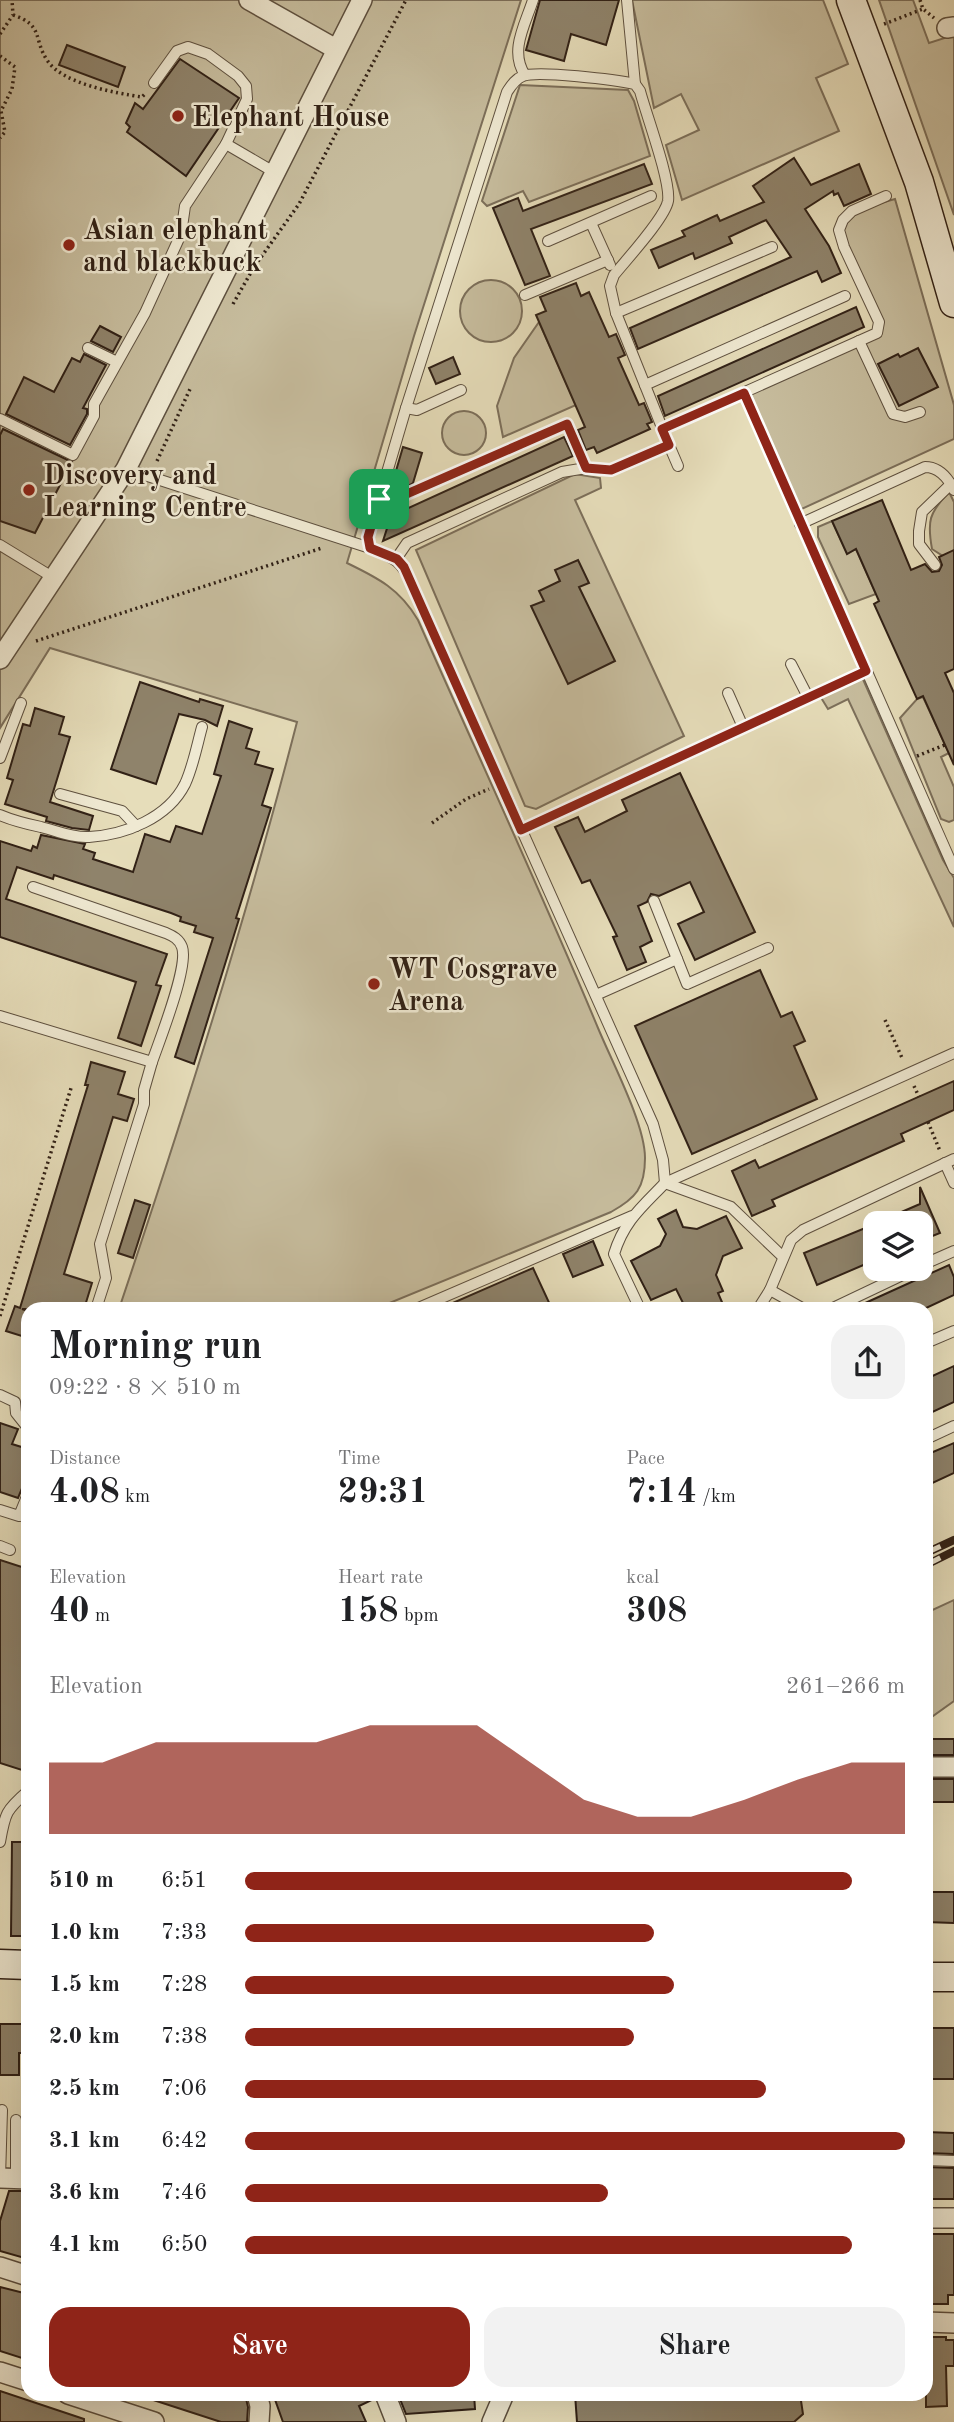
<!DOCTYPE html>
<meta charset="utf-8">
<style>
body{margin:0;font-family:"Old Standard TT",serif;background:#f2f2f2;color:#202124;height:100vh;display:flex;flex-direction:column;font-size:26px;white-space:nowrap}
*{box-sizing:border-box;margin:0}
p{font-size:23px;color:#757577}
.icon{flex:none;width:38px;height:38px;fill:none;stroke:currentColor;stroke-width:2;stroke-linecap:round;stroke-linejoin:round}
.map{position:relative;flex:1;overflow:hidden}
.sheet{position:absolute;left:21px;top:1302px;width:912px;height:1099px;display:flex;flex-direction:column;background:#fff;border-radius:21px;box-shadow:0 7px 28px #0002}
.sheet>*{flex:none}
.fabs{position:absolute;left:863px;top:1211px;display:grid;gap:14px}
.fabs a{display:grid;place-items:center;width:70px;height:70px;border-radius:14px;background:#fff;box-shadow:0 7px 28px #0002;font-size:35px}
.pin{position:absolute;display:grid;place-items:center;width:60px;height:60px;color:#fff;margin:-30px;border-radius:14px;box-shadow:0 4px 10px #0006}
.round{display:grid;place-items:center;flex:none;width:74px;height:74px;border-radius:21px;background:#f2f2f2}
.head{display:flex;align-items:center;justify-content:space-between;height:119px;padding:0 28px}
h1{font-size:38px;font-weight:700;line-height:52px}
.metrics{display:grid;grid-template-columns:repeat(3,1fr);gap:10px;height:119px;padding:7px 28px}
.metrics div{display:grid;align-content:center}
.metrics b{font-size:35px;font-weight:700}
.metrics small{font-size:19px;font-weight:400}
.metrics p{font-size:19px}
.chart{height:196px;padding:14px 28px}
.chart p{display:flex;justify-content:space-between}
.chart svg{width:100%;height:126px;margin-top:7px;fill:#8f2418;opacity:.7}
.cta{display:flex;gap:14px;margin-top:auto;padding:14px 28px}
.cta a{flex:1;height:80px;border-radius:21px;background:#8f2418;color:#fff;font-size:28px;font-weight:700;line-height:80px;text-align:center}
.cta a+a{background:#f2f2f2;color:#202124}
ul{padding:0 28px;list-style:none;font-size:23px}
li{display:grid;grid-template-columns:112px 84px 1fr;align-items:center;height:52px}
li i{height:18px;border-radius:9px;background:#8f2418}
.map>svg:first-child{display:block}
</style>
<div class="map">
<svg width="954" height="2422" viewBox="0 0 954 2422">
<rect width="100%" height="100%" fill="#e6ddba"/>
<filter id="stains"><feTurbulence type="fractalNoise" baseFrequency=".00286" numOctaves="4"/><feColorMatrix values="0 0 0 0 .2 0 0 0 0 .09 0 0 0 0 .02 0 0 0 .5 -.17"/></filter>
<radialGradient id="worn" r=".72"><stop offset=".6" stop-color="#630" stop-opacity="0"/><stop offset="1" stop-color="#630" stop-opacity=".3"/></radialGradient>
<g fill="#c7bd9e" stroke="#7c6f5a" stroke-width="2">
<path d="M0 0H521L414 336 347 563C378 578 400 589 418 620 478 756 541 891 598 1028 612 1062 645 1124 645 1158 645 1188 636 1198 611 1212L375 1309H119C184 1115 246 920 297 722L50 648 0 728Z"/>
<polygon points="632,0 823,0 848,64 816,78 839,131 682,200 666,145 699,130 681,94 654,108"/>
<polygon points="879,0 913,0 929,43 954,35 954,215"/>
<polygon points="520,85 628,90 634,101 650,156 529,202 523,191 487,206 482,201"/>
<polygon points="895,199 954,405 954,439 795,512 744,393 877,333 879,322 839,230 852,211"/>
<circle cx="491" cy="311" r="31"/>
<polygon points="539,322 576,405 503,437 497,406 514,358"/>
<circle cx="464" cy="433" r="22"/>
<polygon points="575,474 600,478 601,488 575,500 684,736 536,809 525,806 416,550"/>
<path d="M949 492 954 502V551L943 556 932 549C927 521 929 513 949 492Z"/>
<polygon points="832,521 847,553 856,549 876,594 849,604 818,537 818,527"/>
<polygon points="862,677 943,860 954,878 954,927 848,699 828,709 820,696"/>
<polygon points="923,697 949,753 941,757 954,787 954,820 949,822 941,819 900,718 917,699"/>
<polygon points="954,1600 954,1701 926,1721 926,1613"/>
</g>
<g fill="#8f836b" stroke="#312116" stroke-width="2">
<polygon points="540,0 619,0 606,45 571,34 564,61 526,50"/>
<polygon points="67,45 125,67 118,87 59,65"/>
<polygon points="180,59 239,98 186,176 127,132 130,127 126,123 135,103 143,109"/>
<polygon points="794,158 811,185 859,164 871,194 844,206 838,193 834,195 833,191 805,209 829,246 841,273 822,282 817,271 638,349 630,328 791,257 766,220 729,237 732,243 695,259 693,253 659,268 651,250 685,236 682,231 717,215 720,221 764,202 753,186"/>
<polygon points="644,164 652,184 531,229 550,276 525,285 493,208 518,198 523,211"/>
<polygon points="576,283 581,296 589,292 609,337 616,334 625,355 618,358 639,405 644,403 652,422 647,424 650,429 597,453 594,447 586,450 578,430 585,427 536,315 546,311 540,297"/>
<polygon points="856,307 864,327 665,416 658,396"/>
<polygon points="100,326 121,337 113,352 91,341"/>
<polygon points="918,348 938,387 899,406 878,364 898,354 900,357"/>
<polygon points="84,354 106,365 83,408 87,409 87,414 70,445 6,414 24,377 54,392 72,358 80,362"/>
<polygon points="453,357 460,374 436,384 429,368"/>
<polygon points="3,429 72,462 35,533 0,521 0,435"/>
<polygon points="564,437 573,456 383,541 391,516"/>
<polygon points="403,447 422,453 413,483 408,486 393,481"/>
<polygon points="882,500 911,570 925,564 932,572 939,571 942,565 939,557 954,550 954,669 945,673 954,693 954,765 923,696 917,699 874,604 879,601 856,549 847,554 832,521"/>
<polygon points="578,560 589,583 579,587 615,661 568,684 531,606 544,601 539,591 560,581 555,570"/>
<polygon points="140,682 199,702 200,699 223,706 217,726 205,720 179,714 156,784 111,769"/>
<polygon points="35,708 64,717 59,734 70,737 50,802 93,816 89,830 72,828 46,821 47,817 5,804 13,780 7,778 23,724 30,726"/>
<polygon points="229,721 252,729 246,748 259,752 255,764 273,769 262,805 271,808 236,918 239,919 194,1064 175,1057 213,938 194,932 196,926 180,921 181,917 171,913 54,875 53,879 17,867 6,899 167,954 156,985 161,986 141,1046 118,1038 136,982 0,937 0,841 31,851 33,846 37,848 41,835 85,844 83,849 95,853 93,859 133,872 145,834 170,842 176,826 202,834 221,776 214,774"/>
<polygon points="680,773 755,932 695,960 678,924 704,912 690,882 659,896 651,894 647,902 638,906 652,941 640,947 646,962 627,970 613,937 617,936 590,880 582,883 555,827 578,817 585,832 627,811 622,800"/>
<polygon points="760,970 781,1017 792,1012 805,1041 794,1046 817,1099 692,1154 635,1026"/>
<polygon points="91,1062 125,1072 118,1094 134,1099 127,1121 113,1117 64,1274 92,1283 84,1309 22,1309 28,1311 28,1338 6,1331 15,1306 20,1308 88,1085 85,1085"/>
<polygon points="954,1081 954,1110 901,1134 904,1141 772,1200 775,1206 752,1216 732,1171 755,1160 759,1168"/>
<polygon points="920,1187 940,1233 920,1241 920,1223 876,1223 920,1204"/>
<polygon points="135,1200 150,1205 133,1258 118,1253"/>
<polygon points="676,1210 683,1227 697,1229 726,1216 742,1248 723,1256 716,1275 723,1291 718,1293 725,1309 695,1309 692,1304 685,1307 676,1289 651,1300 631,1261 660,1246 666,1234 658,1219"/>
<polygon points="875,1224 875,1260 817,1285 804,1253"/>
<polygon points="593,1241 603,1265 573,1277 563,1254"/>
<polygon points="949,1265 954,1277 954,1295 924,1309 852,1309"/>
<polygon points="533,1268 552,1309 439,1309"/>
<polygon points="954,1366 954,1402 926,1415 926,1379"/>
<polygon points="0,1423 18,1429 12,1444 28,1449 28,1474 18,1498 0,1492"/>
<polygon points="954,1443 954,1473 926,1486 926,1455"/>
<polygon points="0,1560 28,1569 28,1772 0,1763"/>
<rect x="926" y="1739" width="28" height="16"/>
<rect x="926" y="1779" width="28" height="23"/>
<polygon points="12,1842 28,1842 28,1936 11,1936"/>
<polygon points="926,1892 954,1892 954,1923 926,1922"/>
<polygon points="0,2024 28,2024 28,2053 19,2053 19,2075 0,2075"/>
<rect x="926" y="2028" width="28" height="51"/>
<polygon points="926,2132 954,2133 954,2154 926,2153"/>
<polygon points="926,2167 954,2168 954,2199 926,2199"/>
<polygon points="9,2191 28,2191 28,2259 0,2251 0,2221"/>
<polygon points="926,2234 954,2234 954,2295 948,2295 948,2304 926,2304"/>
<polygon points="0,2287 28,2294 28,2360 0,2351"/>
<polygon points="926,2337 946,2337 946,2340 954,2340 954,2366 946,2366 947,2406 926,2407"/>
<polygon points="0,2391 84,2419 84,2422 0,2422"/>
<polygon points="144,2394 245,2394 248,2407 247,2422 221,2422 144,2397"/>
<polygon points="273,2394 373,2394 374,2399 359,2406 366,2422 283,2422"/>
<polygon points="398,2394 474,2394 475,2409 406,2414"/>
<polygon points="575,2394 800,2394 803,2414 794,2422 577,2422"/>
</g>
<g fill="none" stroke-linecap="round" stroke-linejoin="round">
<g stroke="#5e503f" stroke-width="12">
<g id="service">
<polyline points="627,0 635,84"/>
<path d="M525 75C509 51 525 25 533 0"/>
<polyline points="226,144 274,172"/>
<polyline points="591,223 610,265"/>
<polyline points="548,241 651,196"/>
<polyline points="525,295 608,260"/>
<polyline points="616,313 772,247"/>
<polyline points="859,341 893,414 905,417 920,412"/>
<polyline points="88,348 117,362"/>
<polyline points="645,385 845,296"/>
<polyline points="744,393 954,869"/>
<polyline points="406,408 417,410 461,390"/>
<polyline points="0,419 73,455 94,416 94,404 145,313 181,234 185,206 226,144 247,99 246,86 238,76 208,54 188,47 177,51 154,83"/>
<polyline points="662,429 877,333 879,322 844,247 839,230 843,220 852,211 886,196"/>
<polyline points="669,445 678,466"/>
<polyline points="126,469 370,548"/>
<polyline points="379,499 393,500 567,424 586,468"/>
<path d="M800 524 925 467C939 467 948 478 954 490"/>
<polyline points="0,545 54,578"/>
<path d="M396 559 407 543 562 472 586 468 611 470 669 445 616 313 610 286 614 275C626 260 665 218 668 201 671 181 646 114 640 91L635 84C617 80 537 70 523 76 515 79 511 86 507 92L406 408 368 537 370 548C393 558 400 559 411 582L653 1124 663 1160 665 1183"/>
<polyline points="935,565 919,544 919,531 922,512 951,484"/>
<polyline points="791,664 808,697"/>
<polyline points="728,693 743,727"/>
<polyline points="0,758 21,703"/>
<polyline points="60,794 122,811 136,826"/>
<path d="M0 815C14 821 27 824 41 827 57 831 72 838 89 837 125 835 168 818 185 784 193 767 197 745 202 727"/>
<polyline points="521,830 866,671"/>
<polyline points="654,901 687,984 768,948"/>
<polyline points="596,995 677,959"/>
<path d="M0 1016 152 1062C160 1039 189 966 182 947 179 939 173 936 166 933L33 887"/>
<polyline points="945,1163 954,1183"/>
<polyline points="665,1183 731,1207 783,1257"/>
<polyline points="920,1266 954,1251"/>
<polyline points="770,1290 804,1309"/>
<polyline points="96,1309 106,1278 100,1244 144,1104 144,1090 152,1062"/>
<polyline points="416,1309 632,1216"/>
<path d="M640 1309 614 1254C624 1221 642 1207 665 1183L954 1053"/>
<polyline points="758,1309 770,1290 791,1240 803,1230 954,1159"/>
<polyline points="831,1309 915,1269"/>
<polyline points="926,1343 954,1331"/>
<polyline points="0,1395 15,1402 16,1413 28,1428"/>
<polyline points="926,1439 954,1426"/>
<polyline points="0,1510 19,1516 28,1494"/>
<polyline points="0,1546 10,1550"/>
<path d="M0 1842C5 1813 6 1810 28 1791"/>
<polyline points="16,2120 16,2178"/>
<polyline points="926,2160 954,2161"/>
<polyline points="0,2178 2,2110"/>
</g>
</g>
<g stroke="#5e503f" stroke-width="22">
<g id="minor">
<polyline points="249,0 336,49"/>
<polyline points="947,28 954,27"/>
<polyline points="0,659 126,469 362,0"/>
<polyline points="926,1767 954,1767"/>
<polyline points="0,2178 28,2179"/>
<polyline points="926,2218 954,2218"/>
<polyline points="0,2267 28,2276"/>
<polyline points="926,2322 954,2323"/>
<polyline points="0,2372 28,2381"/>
<polyline points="68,2394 154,2422"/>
<polyline points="257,2394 260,2406 259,2422"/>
<polyline points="385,2394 396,2422"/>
<polyline points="492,2422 504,2394"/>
</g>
</g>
<g stroke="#312116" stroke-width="31">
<g id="secondary">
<polyline points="851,0 919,182 954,303"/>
<polyline points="0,1964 28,1965"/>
<polyline points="926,1977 954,1977"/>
</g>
</g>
<g stroke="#312116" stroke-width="3.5" stroke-dasharray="2 3.5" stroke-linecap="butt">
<polyline points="920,0 923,9 934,18"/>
<path d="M13 15C44 25 33 39 47 60 62 84 116 93 142 97L145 94"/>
<polyline points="884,24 923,9"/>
<polyline points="0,34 13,15 12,0"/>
<polyline points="0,56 15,67 12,89 1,111 5,132 0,138"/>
<polyline points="233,304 254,267 299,204 406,0"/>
<polyline points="157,461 190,389"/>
<polyline points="36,641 322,548"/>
<polyline points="917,756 945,745"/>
<polyline points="432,823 466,799 489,789"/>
<polyline points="885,1020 903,1060"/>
<polyline points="914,1086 919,1097"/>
<polyline points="928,1122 940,1151"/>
<polyline points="0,1316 72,1085"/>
</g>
<use href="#service" stroke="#efe9d2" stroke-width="10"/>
<use href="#minor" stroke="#efe9d2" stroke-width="19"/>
<use href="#secondary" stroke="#efe9d2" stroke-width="28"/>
<g stroke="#312116" stroke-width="8">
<g id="rail">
<polyline points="926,1553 954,1540"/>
<polyline points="926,1565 954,1551"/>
</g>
</g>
<use href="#rail" stroke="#efe9d2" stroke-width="5" stroke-dasharray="16" stroke-linecap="butt"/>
</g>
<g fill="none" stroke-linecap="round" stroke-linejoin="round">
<g stroke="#fff" stroke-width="14">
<polygon id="route" points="744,393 866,671 521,830 404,567 397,559 370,548 368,537 379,499 393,500 567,424 586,468 611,470 669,445 662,429"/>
</g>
<use href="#route" stroke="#8f2418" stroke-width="9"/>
</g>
<g fill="#8f2418" stroke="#efe9d2" stroke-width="2.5">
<circle cx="178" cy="116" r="7"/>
<circle cx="69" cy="245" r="7"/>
<circle cx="29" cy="490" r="7"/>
<circle cx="374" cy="984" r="7"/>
</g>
<g text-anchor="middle" stroke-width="5" stroke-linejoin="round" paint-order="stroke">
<g font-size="28" font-weight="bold" fill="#312116" stroke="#efe9d2" text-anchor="start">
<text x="192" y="126">Elephant House</text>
<text x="83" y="239">Asian elephant<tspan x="83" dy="32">and blackbuck</tspan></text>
<text x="43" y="484">Discovery and<tspan x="43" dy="32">Learning Centre</tspan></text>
<text x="388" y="978">WT Cosgrave<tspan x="388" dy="32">Arena</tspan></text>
</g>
</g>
<rect width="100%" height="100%" filter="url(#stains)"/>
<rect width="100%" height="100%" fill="url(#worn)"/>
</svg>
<div class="fabs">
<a><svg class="icon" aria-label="layers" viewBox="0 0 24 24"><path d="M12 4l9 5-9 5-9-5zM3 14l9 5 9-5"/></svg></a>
</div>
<div class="pin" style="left:379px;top:499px;background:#1e9e55"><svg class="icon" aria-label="arrive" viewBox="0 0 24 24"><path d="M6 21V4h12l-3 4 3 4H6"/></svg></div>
<section class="sheet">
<div class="head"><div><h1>Morning run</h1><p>09:22 · 8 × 510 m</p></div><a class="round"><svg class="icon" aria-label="share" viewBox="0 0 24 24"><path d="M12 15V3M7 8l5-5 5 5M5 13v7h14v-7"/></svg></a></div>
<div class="metrics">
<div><p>Distance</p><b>4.08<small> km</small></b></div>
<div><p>Time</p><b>29:31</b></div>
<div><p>Pace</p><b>7:14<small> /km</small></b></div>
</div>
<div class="metrics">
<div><p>Elevation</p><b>40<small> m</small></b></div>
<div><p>Heart rate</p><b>158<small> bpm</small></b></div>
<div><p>kcal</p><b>308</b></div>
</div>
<div class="chart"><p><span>Elevation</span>261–266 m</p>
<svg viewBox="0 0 160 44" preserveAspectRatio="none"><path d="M0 44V19L10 19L20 12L30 12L40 12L50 12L60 6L70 6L80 6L90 19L100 32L110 38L120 38L130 32L140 25L150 19L160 19V44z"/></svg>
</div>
<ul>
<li><b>510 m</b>6:51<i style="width:92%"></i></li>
<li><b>1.0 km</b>7:33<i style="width:62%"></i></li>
<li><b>1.5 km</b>7:28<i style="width:65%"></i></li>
<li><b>2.0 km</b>7:38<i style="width:59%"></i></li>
<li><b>2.5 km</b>7:06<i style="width:79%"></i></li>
<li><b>3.1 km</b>6:42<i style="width:100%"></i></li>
<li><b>3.6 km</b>7:46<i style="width:55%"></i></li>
<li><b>4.1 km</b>6:50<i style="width:92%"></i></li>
</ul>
<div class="cta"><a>Save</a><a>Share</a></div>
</section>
</div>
